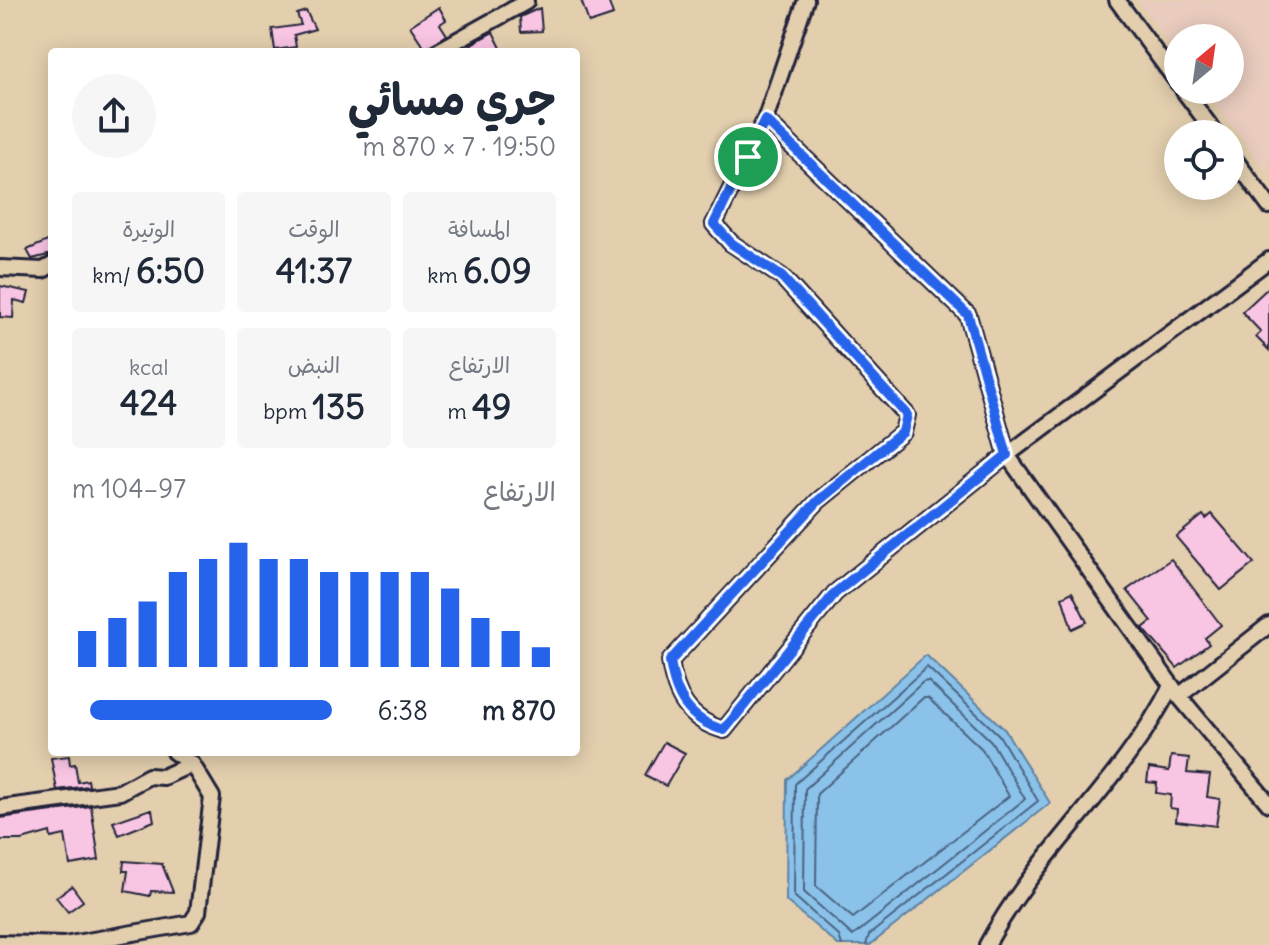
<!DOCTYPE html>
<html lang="ar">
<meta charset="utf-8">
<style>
body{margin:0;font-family:Delius,"Playpen Sans Arabic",sans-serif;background:#f6f6f7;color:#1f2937;direction:rtl;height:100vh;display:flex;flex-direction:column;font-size:30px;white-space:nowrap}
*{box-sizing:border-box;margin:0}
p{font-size:26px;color:#747a83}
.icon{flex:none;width:44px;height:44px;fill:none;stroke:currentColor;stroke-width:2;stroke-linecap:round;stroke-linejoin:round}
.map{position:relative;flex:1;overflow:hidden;direction:ltr}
.side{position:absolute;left:48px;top:48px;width:532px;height:708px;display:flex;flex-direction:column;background:#fff;border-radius:8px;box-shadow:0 4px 20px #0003;direction:rtl}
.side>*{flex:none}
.needle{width:52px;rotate:29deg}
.tools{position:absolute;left:1164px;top:24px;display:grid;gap:16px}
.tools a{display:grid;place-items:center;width:80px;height:80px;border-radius:50%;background:#fff;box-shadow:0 4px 20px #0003;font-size:40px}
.pin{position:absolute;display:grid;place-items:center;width:68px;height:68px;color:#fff;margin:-34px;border:4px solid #fff;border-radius:50%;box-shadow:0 2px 8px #0007}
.round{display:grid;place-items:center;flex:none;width:84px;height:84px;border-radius:42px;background:#f6f6f7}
.overview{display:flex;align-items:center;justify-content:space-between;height:136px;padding:0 24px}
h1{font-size:44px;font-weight:700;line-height:60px}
.metrics{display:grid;grid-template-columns:repeat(3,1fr);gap:12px;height:136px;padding:8px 24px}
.metrics div{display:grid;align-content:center;border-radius:8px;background:#f6f6f7;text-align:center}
.metrics b{font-size:34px;font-weight:700}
.metrics small{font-size:22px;font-weight:400}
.metrics p{font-size:22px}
.chart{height:224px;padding:16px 24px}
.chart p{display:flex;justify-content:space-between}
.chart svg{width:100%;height:144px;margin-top:8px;stroke:#2563eb;stroke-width:6}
ul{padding:0 24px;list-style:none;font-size:26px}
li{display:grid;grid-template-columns:128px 96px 1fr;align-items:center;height:60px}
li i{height:20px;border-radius:10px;background:#2563eb}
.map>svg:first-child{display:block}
</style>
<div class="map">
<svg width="1269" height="945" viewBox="0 0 1269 945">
<rect width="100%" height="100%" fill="#e3cfae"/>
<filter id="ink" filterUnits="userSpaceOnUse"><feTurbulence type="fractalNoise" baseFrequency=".0125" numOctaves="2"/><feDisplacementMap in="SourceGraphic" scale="16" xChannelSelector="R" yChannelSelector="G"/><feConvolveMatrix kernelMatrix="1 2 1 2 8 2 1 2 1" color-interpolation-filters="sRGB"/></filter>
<g filter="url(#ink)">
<polygon fill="#e9ccbe" points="1137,0 1269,0 1269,175 1205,90 1230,90 1230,38 1178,38 1178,55"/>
<polygon fill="#8ac2e9" stroke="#6082a3" stroke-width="2" points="926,655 1005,730 1050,803 870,945 838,945 786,901 787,780"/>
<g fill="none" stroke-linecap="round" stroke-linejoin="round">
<g stroke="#4c6281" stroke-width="2">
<polygon points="928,681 991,741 1025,799 853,936 804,892 805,789 923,682"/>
<polygon points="923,698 928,698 982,749 1009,796 853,918 816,886 817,794"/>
<polyline points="842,945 839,936 794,896 795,784 927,667 999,735 1038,801 869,935 866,945"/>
</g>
</g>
<g fill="#f8c5e3" stroke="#22223b" stroke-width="2">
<polygon points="581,0 608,0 613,15 589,23"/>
<polygon points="439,7 446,20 440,24 447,35 426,50 410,26"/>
<polygon points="540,8 542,31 521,32 520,17"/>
<polygon points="306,11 315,29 294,35 296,47 275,50 272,29 301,25 297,14"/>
<polygon points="493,32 503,52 475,52 471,44"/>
<polygon points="52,239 52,254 32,259 27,250"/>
<polygon points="0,286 29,292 26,303 14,300 13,318 0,317"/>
<polygon points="1269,287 1269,350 1256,337 1261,332 1242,312"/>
<polygon points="1212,514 1254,563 1221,590 1176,537 1203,515 1206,519"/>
<polygon points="1171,559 1221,625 1205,638 1209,644 1177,668 1143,628 1152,621 1127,590"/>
<polygon points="1072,592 1087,622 1072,629 1062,597"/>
<polygon points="664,742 685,753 666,786 645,775"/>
<polygon points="69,756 70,765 75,764 78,782 88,780 89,786 57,790 51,758"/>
<polygon points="1171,756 1189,758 1187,773 1210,775 1207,797 1220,799 1216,826 1176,821 1177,809 1170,808 1171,795 1156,793 1157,783 1147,782 1149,768 1169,771"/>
<polygon points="91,806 99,860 70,865 65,835 51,838 50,832 22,840 0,840 0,818"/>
<polygon points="148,810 152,810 154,821 119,835 113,822"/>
<polygon points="124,861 162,864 173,892 151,891 150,896 125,891 128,871 123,871"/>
<polygon points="72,886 83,901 68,912 56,897"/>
</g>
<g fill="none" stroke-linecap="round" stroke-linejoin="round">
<g stroke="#22223b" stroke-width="20">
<g id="minor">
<polyline points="806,0 765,120 968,315 1007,455 1179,696 1269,804"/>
<polyline points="1117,0 1178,83"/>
<polyline points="436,52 526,2"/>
<polyline points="1183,90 1216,134"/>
<path d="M765 120 714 224 731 243 782 277 907 415 903 432 818 501 670 661C675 696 688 720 724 730L835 593 1007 455 1269 260"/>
<polyline points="1230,153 1269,206"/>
<polyline points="0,268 43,270 52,265"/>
<polyline points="1179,696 1269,625"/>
<polyline points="0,808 120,792 149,776 163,777 192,764"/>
<polyline points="0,943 64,945 191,923 198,912 212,797 192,764 174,752"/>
<path d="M987 945C1037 851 1123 782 1171 686"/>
</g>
</g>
<use href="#minor" stroke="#e3cfae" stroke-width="14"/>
</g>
</g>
<g fill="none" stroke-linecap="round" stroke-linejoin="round" filter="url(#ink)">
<g stroke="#fff" stroke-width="16">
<path id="route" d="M765 120 968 315 1007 455 835 593 724 730C688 720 675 696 670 661L818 501 903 432 907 415 782 277 731 243 714 224Z"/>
</g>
<use href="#route" stroke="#2563eb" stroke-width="10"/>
</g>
</svg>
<div class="tools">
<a><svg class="needle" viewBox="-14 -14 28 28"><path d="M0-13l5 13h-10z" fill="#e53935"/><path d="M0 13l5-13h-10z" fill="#747a83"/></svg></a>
<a><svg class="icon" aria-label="locate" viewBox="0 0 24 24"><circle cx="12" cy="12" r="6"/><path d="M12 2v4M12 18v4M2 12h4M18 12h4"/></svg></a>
</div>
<div class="pin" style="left:748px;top:157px;background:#1e9e55"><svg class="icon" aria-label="arrive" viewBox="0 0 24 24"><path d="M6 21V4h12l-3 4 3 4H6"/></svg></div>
<section class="side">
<div class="overview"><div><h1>جري مسائي</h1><p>19:50 · 7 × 870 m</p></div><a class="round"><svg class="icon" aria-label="share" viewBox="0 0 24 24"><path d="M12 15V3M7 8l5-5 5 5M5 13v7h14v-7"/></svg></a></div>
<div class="metrics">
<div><p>المسافة</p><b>6.09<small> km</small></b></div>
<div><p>الوقت</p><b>41:37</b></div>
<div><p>الوتيرة</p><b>6:50<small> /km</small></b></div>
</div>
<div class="metrics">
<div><p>الارتفاع</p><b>49<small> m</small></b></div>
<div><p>النبض</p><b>135<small> bpm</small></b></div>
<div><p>kcal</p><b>424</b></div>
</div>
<div class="chart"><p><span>الارتفاع</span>97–104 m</p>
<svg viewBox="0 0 160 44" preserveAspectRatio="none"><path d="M5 44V33M15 44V29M25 44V24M35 44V15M45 44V11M55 44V6M65 44V11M75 44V11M85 44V15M95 44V15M105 44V15M115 44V15M125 44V20M135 44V29M145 44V33M155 44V38"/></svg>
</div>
<ul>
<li><b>870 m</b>6:38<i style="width:93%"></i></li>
</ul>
</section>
</div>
